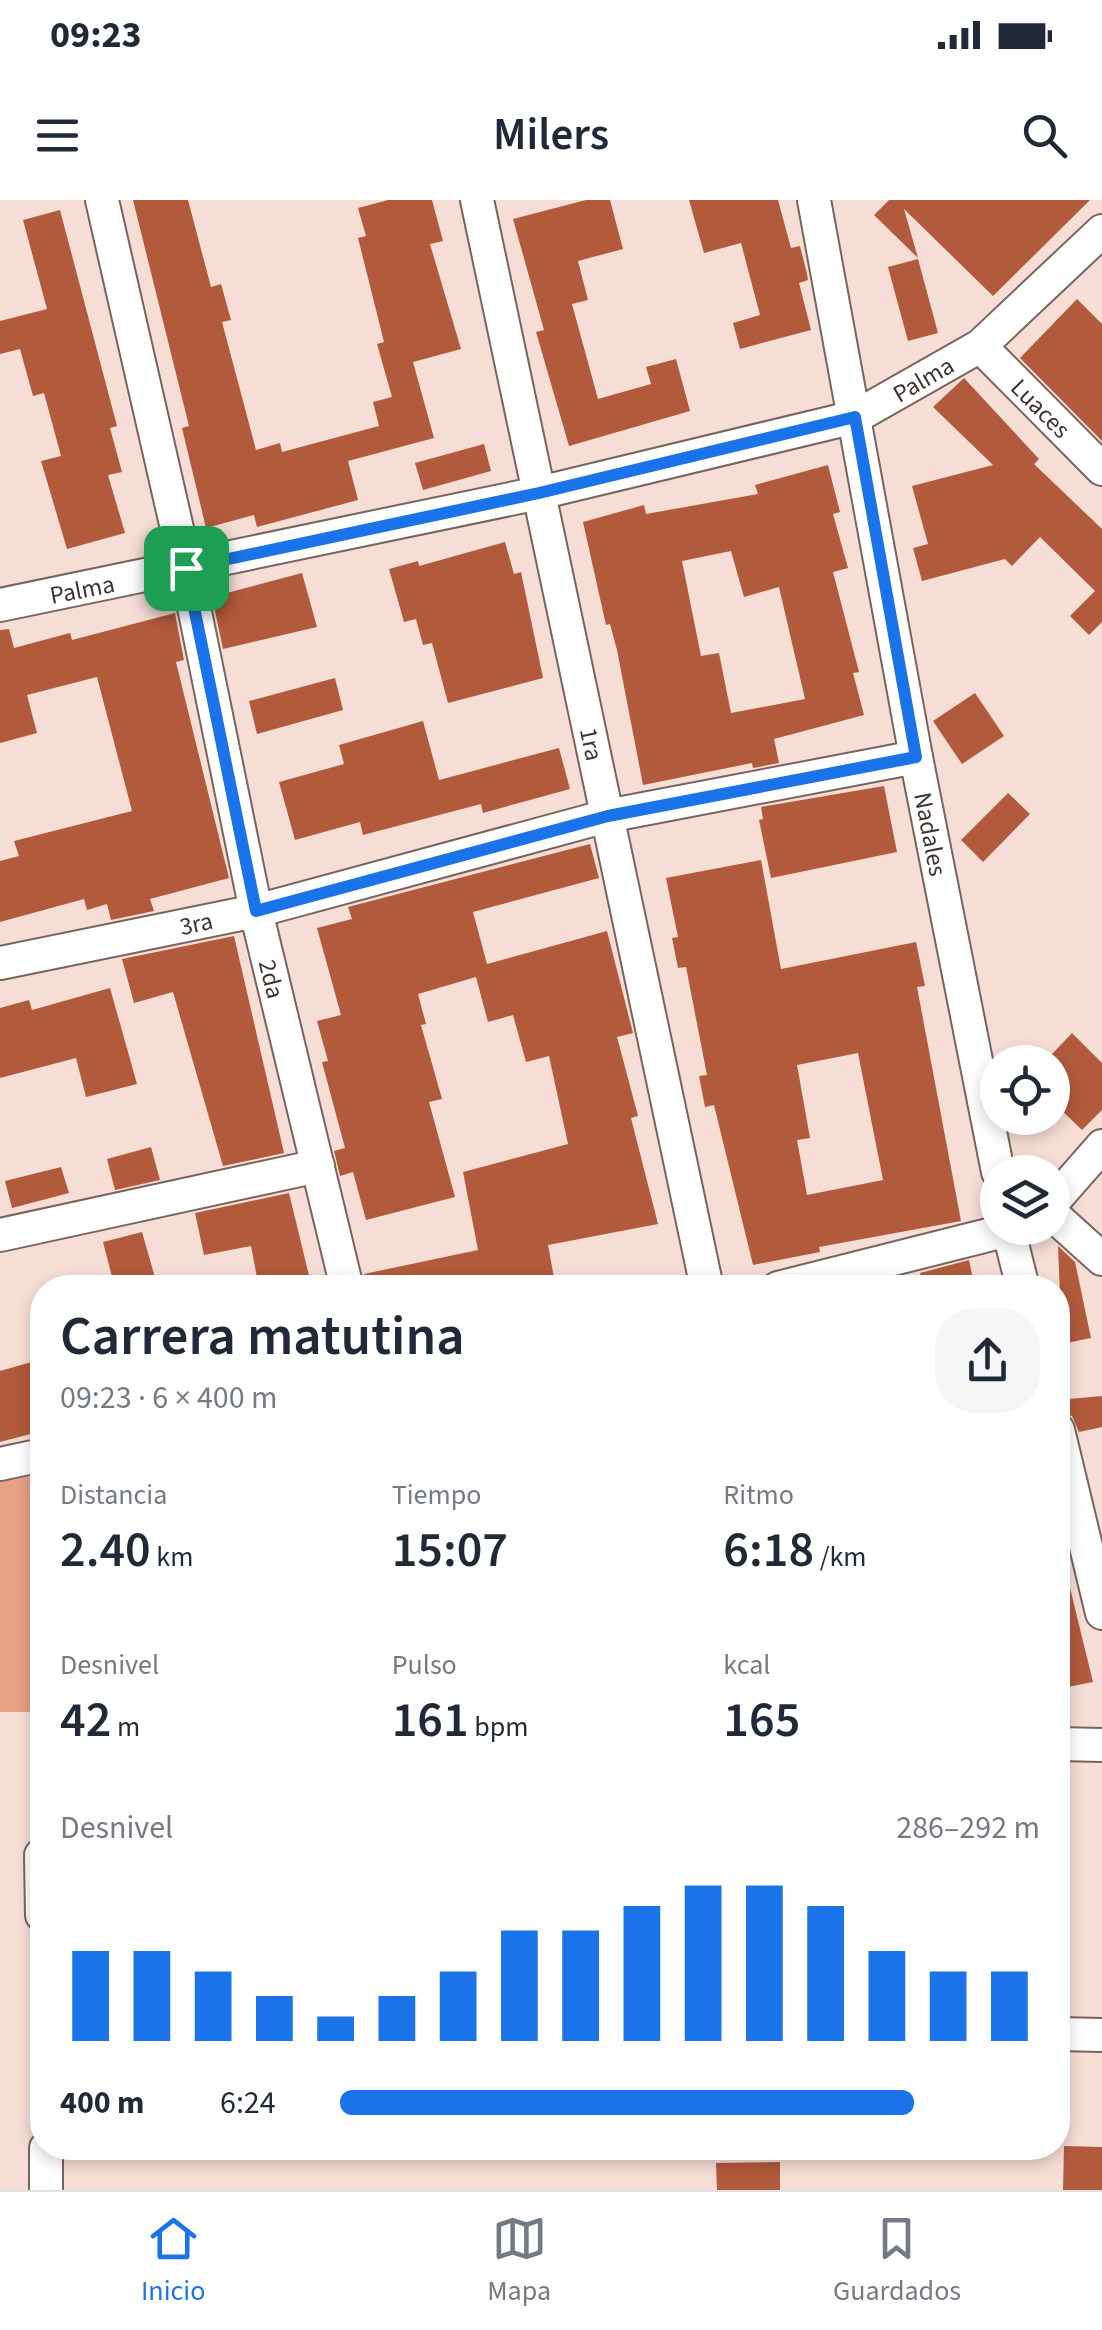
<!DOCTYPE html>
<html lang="es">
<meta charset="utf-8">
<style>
body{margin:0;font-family:"Source Sans 3",sans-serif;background:#f6f6f7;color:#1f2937;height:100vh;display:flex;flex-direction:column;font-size:38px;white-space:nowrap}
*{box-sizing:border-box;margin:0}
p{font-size:32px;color:#747a83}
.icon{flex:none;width:55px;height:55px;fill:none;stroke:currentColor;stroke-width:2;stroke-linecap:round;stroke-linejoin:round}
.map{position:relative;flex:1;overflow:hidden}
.sheet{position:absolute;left:30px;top:1075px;width:1040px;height:885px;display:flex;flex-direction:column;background:#fff;border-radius:40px;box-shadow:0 5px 15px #0003}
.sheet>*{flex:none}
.tools{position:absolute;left:980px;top:845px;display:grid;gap:20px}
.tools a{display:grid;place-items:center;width:90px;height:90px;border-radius:50%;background:#fff;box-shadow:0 5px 15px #0003;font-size:50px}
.pin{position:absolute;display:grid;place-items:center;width:85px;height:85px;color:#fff;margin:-42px;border-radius:20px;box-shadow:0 5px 15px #0006}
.round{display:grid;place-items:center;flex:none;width:105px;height:105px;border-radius:40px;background:#f6f6f7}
.overview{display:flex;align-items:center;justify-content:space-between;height:170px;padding:0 30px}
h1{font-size:55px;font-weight:600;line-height:75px}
.figures{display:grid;grid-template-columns:repeat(3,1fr);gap:15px;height:170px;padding:10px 30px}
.figures div{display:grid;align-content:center}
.figures b{font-size:50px;font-weight:600}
.figures small{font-size:28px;font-weight:400}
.figures p{font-size:28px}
.chart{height:280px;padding:20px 30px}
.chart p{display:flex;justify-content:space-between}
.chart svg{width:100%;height:180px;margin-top:10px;stroke:#1a73e8;stroke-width:6}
ul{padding:0 30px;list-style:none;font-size:32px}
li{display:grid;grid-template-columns:160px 120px 1fr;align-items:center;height:75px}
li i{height:25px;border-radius:12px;background:#1a73e8}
.status{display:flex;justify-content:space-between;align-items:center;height:70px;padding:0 50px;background:#fff;direction:ltr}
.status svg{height:28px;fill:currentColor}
header{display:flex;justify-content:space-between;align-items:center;height:130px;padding:0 30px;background:#fff;font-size:45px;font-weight:600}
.tabs{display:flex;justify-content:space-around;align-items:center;height:140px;border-top:2px solid #e0e1e3;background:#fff;font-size:28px;color:#747a83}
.tabs a{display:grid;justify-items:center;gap:5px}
.tabs .selected{color:#1a73e8}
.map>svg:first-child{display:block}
</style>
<div class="status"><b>09:23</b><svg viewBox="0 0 49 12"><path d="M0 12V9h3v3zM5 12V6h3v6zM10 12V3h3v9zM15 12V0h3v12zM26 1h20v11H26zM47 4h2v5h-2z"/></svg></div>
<header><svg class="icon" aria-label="menu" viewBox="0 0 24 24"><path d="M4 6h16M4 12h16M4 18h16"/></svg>Milers<svg class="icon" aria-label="search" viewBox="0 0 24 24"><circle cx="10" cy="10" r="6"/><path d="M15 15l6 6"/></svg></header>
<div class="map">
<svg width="1102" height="1990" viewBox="0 0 1102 1990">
<rect width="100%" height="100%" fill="#f6ded6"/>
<polygon fill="#e9a188" points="42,1274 42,1512 0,1512 0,1281"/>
<g fill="#b25a3c" fill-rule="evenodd">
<polygon points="133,0 188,0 211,87 221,84 231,120 222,122 256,250 280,243 282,252 379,226 373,202 392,197 377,144 384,142 358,38 366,36 358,8 388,0 432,0 443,41 430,44 461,149 413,162 434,238 348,261 358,300 257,327 254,315 206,328 182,228 189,226"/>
<polygon points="586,0 610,0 623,49 578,61 588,100 572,104 598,199 651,184 646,167 676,159 690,211 569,246 536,132 544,130 513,19"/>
<polygon points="689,0 778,0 791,48 800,46 807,74 808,80 799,83 811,130 740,149 733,123 760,115 741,43 704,53"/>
<polygon points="889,0 1090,0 993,96 904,9 918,58 874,15"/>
<polygon points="60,10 117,226 110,228 122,272 108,275 125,333 67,349 41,261 61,256 44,193 33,196 20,149 0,154 0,121 47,109 23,20"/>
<polygon points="918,59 938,133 908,141 888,67"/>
<polygon points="1077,99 1102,124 1102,241 1020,158"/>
<polygon points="964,178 1039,259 1034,264 1102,329 1102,422 1089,435 1070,416 1095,391 1040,337 1012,366 1005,359 922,381 913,348 928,344 912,286 993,265 933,207"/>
<polygon points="484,244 491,271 423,290 415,263"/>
<path d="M828 265 840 312 833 314 848 368 833 372 859 472 853 473 864 515 774 539 779 563 753 568 752 563 643 585 617 450 610 424 606 425 583 322 644 305 646 314 758 294 755 285ZM731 351 744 397 779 387 805 499 731 513 719 453 701 456 682 361Z"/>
<polygon points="505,342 514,374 521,372 543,478 448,503 432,443 423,445 416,419 404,422 389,369 418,361 419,366"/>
<polygon points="302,373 317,427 223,449 212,397"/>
<polygon points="175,413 184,460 176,462 229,678 150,699 154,711 111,720 107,704 87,710 84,699 0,722 0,661 19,656 14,641 132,611 97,477 27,495 37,533 0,543 0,430 9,429 14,448 70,433 72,440"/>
<polygon points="335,478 343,510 257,534 249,501"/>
<polygon points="975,493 1004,536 962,564 933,521"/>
<polygon points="423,521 439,580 559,548 570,589 483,613 481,604 363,635 360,622 295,640 279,582 344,564 339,545"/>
<polygon points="884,586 897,652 771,678 759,620 763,619 761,607"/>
<polygon points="1008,593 1030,614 983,662 961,640"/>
<polygon points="590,644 599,678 473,712 487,764 607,731 633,833 617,837 638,916 631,918 658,1024 548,1045 556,1088 366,1088 364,1074 478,1050 463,972 568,944 549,856 526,862 513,815 488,822 476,777 418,794 426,824 421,825 442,899 429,902 455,997 366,1020 353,972 340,976 334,951 345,948 322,862 328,861 317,821 341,815 317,728 352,719 348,707"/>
<path d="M761 660 781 769 916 742 925 786 917 787 961 1021 819 1047 820 1052 753 1065 714 905 705 907 699 876 707 875 686 767 678 768 672 738 678 737 666 678ZM858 853 883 980 807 995 797 940 810 938 797 865Z"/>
<polygon points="234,736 284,953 223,966 173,792 134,803 122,759"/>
<polygon points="110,788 137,884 86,897 76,858 0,878 0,808 29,800 32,810"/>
<polygon points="1072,833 1102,863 1102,910 1082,930 1052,901 1052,854"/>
<polygon points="151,947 160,980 115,990 107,959"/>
<polygon points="61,967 69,993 12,1008 5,981"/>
<polygon points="289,993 312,1088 259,1088 251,1046 204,1055 195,1013"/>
<polygon points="142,1032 158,1088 115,1088 103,1042"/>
<polygon points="1058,1046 1075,1062 1091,1138 1062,1144"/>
<polygon points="969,1060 975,1088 923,1088 920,1073"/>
<polygon points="42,1159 42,1231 0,1242 0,1171"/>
<polygon points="1102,1196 1102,1227 1079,1232 1072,1216 1058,1211 1058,1200"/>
<polygon points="1070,1388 1093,1482 1058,1489 1058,1389"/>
<polygon points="1064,1946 1102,1947 1102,1990 1063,1990"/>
<polygon points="780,1962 780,1990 717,1990 716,1963"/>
</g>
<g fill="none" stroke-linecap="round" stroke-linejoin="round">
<g stroke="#78645d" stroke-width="36">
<g id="minor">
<polyline points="102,0 186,368 256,711 347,1088"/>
<polyline points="477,0 707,1088"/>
<polyline points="814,0 916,557 998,972"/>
<polyline points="980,146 1102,269"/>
<polyline points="0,405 539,293 855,217 980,146 1102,31"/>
<polyline points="0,763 256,711 607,616 916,557"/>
<polyline points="1052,1003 1102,946"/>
<polyline points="1052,1014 1102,1059"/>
<polyline points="1008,1028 1023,1088"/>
<polyline points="0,1035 318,966"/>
<polyline points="778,1088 1016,1028"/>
<polyline points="1058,1230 1102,1413"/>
<polyline points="0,1264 42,1255"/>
<polyline points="1058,1544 1102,1545"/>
<polyline points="41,1655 42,1715"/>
<polyline points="1058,1834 1102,1835"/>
<polyline points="46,1948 46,1990"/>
</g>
</g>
<use href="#minor" stroke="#fff" stroke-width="32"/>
</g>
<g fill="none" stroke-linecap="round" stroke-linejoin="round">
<g stroke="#fff" stroke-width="20">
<polygon id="route" points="855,217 916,557 608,616 256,711 186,368 539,293"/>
</g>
<use href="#route" stroke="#1a73e8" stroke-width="12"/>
</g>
<g text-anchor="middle" stroke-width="10" stroke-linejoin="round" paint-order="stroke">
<g font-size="25" fill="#3d3431" stroke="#fff">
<text transform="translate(923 179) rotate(-30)" y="9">Palma</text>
<text transform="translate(1041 208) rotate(45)" y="9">Luaces</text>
<text transform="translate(82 389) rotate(-11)" y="9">Palma</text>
<text transform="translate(592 544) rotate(78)" y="9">1ra</text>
<text transform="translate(931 634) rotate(79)" y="9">Nadales</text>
<text transform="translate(196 723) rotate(-12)" y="9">3ra</text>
<text transform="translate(272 779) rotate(76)" y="9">2da</text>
</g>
</g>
</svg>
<div class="tools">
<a><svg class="icon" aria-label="locate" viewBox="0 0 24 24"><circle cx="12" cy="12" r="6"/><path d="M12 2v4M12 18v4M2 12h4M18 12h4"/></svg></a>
<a><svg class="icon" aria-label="layers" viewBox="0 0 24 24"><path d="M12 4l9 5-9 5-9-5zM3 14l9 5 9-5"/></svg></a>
</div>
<div class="pin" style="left:186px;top:368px;background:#1e9e55"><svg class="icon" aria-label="arrive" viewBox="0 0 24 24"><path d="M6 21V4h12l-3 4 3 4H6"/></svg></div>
<section class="sheet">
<div class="overview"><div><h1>Carrera matutina</h1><p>09:23 · 6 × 400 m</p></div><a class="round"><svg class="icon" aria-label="share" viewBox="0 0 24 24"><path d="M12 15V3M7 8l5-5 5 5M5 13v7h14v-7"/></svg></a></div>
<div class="figures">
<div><p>Distancia</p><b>2.40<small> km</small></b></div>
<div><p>Tiempo</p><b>15:07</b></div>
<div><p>Ritmo</p><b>6:18<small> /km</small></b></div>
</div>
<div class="figures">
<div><p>Desnivel</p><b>42<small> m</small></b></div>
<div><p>Pulso</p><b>161<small> bpm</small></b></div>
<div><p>kcal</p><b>165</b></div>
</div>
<div class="chart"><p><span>Desnivel</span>286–292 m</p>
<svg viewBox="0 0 160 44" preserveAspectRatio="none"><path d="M5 44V22M15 44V22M25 44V27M35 44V33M45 44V38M55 44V33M65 44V27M75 44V17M85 44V17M95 44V11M105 44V6M115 44V6M125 44V11M135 44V22M145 44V27M155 44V27"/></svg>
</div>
<ul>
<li><b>400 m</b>6:24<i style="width:82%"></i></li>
</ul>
</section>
</div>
<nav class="tabs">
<a class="selected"><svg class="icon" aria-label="home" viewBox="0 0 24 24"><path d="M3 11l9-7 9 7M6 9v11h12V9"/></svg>Inicio</a>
<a><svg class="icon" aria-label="map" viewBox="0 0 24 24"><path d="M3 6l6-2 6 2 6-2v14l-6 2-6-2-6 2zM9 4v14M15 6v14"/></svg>Mapa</a>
<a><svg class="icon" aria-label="saved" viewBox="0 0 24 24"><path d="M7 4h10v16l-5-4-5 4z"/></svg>Guardados</a>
</nav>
